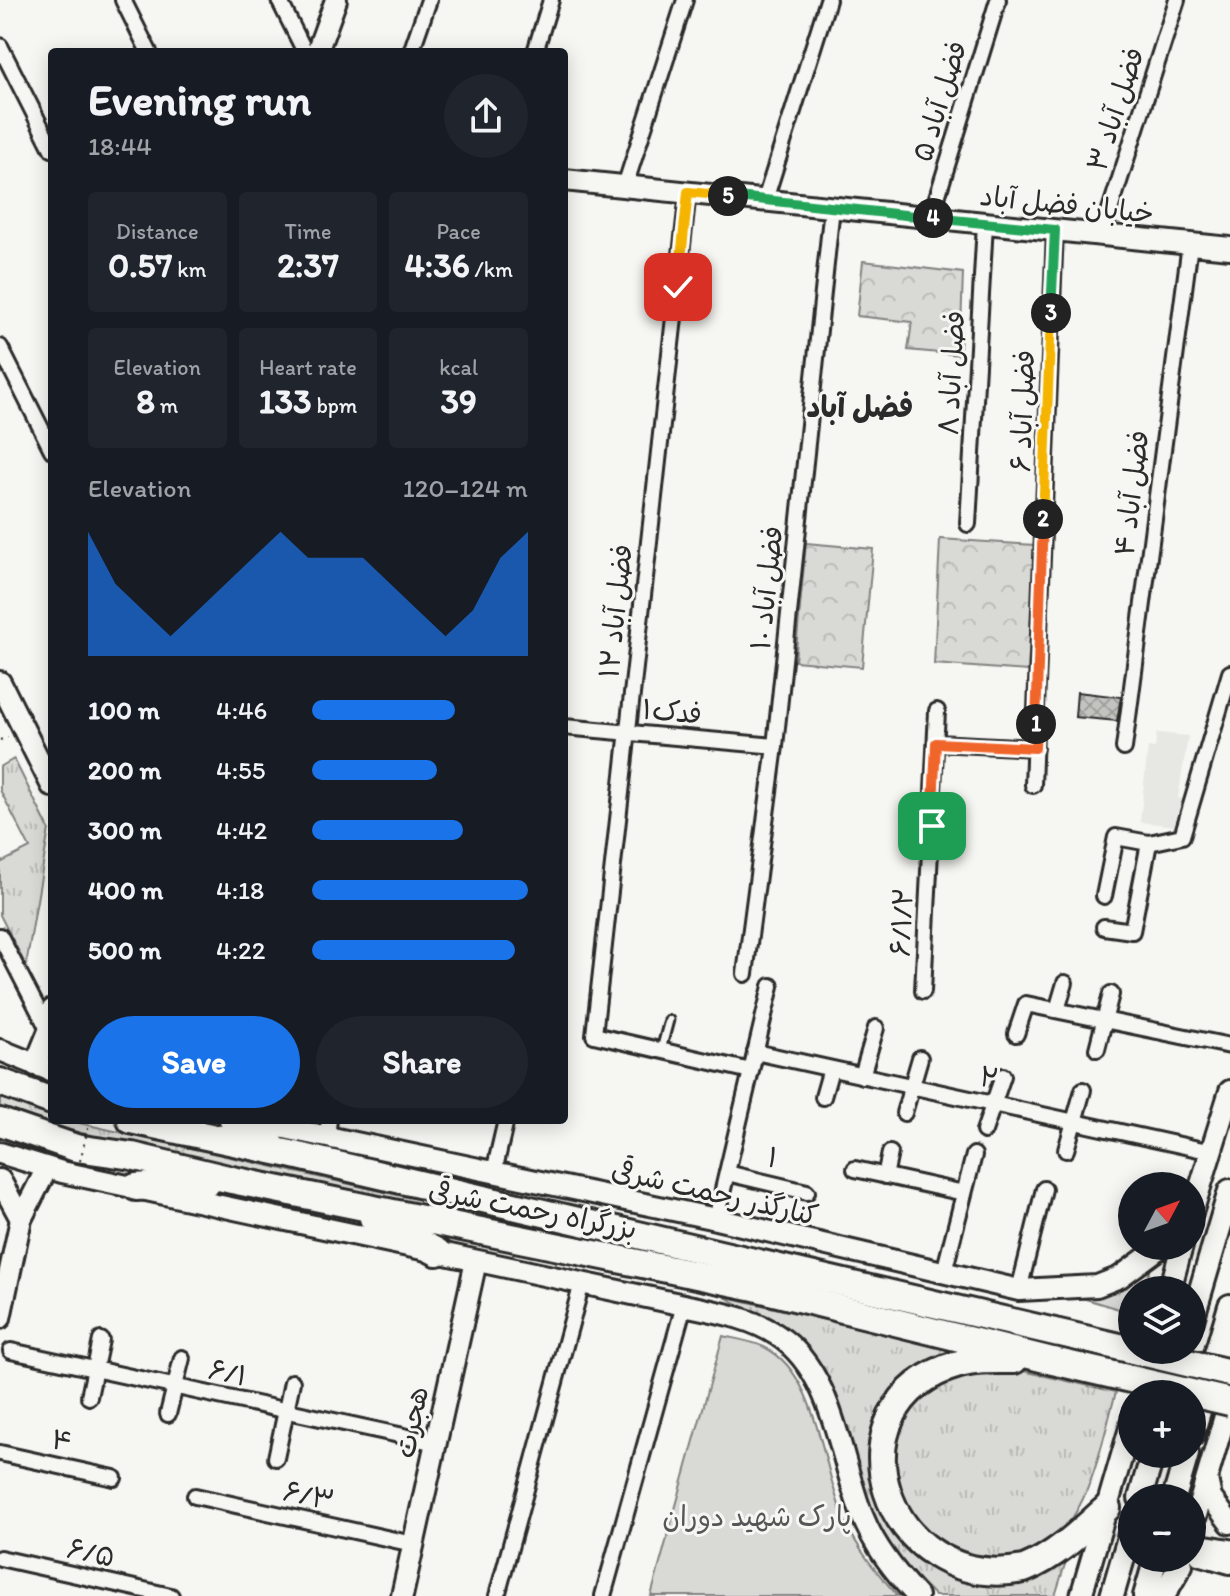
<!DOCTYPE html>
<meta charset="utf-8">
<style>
body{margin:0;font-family:Itim,"Playpen Sans Arabic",sans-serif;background:#20242c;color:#f1f3f6;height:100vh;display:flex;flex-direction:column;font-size:30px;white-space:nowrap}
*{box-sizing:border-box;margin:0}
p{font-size:26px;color:#9ea1a6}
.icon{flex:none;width:44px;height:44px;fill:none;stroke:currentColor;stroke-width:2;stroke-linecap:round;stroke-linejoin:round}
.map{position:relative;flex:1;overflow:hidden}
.side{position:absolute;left:48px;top:48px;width:520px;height:1076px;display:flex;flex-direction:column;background:#171b24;border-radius:8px;box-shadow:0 4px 20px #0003}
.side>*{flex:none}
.needle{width:52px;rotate:49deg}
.controls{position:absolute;left:1118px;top:1172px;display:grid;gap:16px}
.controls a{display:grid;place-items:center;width:88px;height:88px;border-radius:50%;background:#171b24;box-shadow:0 4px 20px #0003;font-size:40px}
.pin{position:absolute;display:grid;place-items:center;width:68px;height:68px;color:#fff;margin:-34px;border-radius:16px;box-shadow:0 4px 12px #0006}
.km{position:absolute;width:40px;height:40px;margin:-20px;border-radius:50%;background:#222;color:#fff;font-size:22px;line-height:40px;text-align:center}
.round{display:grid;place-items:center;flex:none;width:84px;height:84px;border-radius:42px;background:#20242c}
.headline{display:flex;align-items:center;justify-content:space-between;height:136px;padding:0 40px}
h1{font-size:44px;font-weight:800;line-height:60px}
.metrics{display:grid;grid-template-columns:repeat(3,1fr);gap:12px;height:136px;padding:8px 40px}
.metrics div{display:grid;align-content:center;border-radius:8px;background:#20242c;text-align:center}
.metrics b{font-size:34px;font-weight:800}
.metrics small{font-size:22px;font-weight:400}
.metrics p{font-size:22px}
.chart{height:224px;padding:16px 40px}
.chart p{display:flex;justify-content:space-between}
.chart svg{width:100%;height:144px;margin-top:8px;fill:#1a73e8;opacity:.7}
.cta{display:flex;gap:16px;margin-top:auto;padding:16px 40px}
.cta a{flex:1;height:92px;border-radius:48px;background:#1a73e8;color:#fff;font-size:32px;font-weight:800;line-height:92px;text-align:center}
.cta a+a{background:#20242c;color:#f1f3f6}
ul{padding:0 40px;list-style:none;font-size:26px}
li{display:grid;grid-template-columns:128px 96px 1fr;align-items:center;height:60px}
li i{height:20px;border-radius:10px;background:#1a73e8}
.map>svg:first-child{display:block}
</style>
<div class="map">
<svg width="1230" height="1596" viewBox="0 0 1230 1596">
<defs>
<pattern id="grass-tufts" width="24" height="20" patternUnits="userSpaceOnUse" patternTransform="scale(2)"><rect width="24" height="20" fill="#d9d9d5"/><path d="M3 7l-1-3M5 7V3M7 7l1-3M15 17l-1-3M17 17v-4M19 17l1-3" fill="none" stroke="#babab7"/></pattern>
<pattern id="forest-crowns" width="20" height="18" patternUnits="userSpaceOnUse" patternTransform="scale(2)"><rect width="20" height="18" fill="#d9d9d5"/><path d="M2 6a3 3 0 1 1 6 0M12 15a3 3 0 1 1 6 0" fill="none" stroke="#babab7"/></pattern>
<pattern id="building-cross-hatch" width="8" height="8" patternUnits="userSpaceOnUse" patternTransform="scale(2)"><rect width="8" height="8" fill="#c3c3c0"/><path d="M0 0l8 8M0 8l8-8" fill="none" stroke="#9f9f9c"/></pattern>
</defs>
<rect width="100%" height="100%" fill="#f6f6f2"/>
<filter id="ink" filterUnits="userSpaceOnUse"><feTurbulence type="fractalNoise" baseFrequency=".0125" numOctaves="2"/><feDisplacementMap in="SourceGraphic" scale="16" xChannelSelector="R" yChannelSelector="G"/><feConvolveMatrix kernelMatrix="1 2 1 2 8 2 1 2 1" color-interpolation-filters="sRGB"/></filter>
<g filter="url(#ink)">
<polygon fill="#e7e7e3" points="1157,733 1188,736 1178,798 1183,799 1182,812 1177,812 1176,826 1140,822 1148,747 1155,748"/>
<g fill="url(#grass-tufts)" stroke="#828280" stroke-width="2">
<polygon points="14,759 49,829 26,966 0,915 0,863 30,848 0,790 0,767"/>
<polygon points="0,1098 52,1115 52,1120 66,1120 1078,1349 176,1156 33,1121 0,1107"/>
<path d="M1152 1263 1144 1290H1132V1313L1072 1295C1111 1293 1122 1287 1152 1263Z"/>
<path d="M723 1296 973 1355 921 1375C912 1396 876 1463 874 1481 873 1498 883 1519 892 1533 942 1596 999 1583 1067 1558L1055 1596H935L896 1556 875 1524 782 1328Z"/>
<path d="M1014 1369 1116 1392C1100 1448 1088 1531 1029 1557 1018 1563 959 1558 943 1558L891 1482 897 1431 923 1394 962 1373Z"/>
</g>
<g fill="url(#forest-crowns)" stroke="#828280" stroke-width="2">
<polygon points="863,261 963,273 960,355 908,350 912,322 857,316"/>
<polygon points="940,539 1035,545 1028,671 934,664"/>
<polygon points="806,543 873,549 862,667 795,661"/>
</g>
<path fill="#d9d9d5" stroke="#828280" stroke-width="2" d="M723 1336C736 1339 752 1341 764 1347 819 1373 822 1471 845 1521 858 1550 877 1573 898 1596H651Z"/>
<polygon fill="url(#building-cross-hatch)" stroke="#2b2b2b" stroke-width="2" points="1077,692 1121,697 1117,721 1075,717"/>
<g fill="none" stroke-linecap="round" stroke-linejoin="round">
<g stroke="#2b2b2b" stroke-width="13">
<polyline id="lane" points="661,1050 669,1020"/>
</g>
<g stroke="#2b2b2b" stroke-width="20">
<g id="street">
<polyline points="123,0 149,52"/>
<polyline points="279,0 305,52"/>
<polyline points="0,46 52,149"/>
<polyline points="411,52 429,0"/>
<polyline points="535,52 551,0"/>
<polyline points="625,186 685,0"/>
<polyline points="688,192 594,1035 751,1071"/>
<polyline points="765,200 828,0"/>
<polyline points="931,217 998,0"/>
<polyline points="1102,235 1177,0"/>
<polyline points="0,347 52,450"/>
<polyline points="968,524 985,224"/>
<polyline points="564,727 775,746"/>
<polyline points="936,743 1035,748"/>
<polyline points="1124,748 1190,244"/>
<polyline points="1033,785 1055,230"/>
<polyline points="1104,896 1116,837 1149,843 1182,836 1230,673"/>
<polyline points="1104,927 1132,931 1149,843"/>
<polyline points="0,936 49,1031"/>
<polyline points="745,974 775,746 832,207"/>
<polyline points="923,991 937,711"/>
<polyline points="1057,1010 1065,983"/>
<polyline points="1016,1034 1026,1004 1230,1046"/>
<polyline points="1097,1049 1111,994"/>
<polyline points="755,1052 1212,1152"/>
<polyline points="862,1076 876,1028"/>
<polyline points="823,1097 831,1069"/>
<polyline points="904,1113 920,1058"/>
<polyline points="984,1131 1003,1076"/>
<polyline points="327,1137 329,1120"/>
<polyline points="1066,1150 1083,1090"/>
<polyline points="855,1169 964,1193"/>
<polyline points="494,1172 506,1120"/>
<polyline points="727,1173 807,1192"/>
<polyline points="885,1176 890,1153"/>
<polyline points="716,1219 771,986"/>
<polyline points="944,1272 974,1155"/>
<polyline points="1019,1290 1044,1189"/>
<polyline points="11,1351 436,1443"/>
<polyline points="89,1397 101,1340"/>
<polyline points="168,1414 182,1358"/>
<polyline points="0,1453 114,1478"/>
<polyline points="276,1458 292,1382"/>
<polyline points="195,1496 413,1544"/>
<polyline points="1198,1557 1230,1566"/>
<polyline points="0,1558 171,1596"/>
<polyline points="497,1596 582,1283"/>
<polyline points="603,1596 684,1305"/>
</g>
</g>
<g stroke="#2b2b2b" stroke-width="26">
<g id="secondary">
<polyline points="317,52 336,0"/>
<polyline points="564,180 1230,248"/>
<polyline points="0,682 52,786"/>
<polyline points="0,1050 52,1071"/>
<polyline points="35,1065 49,1031 52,1010"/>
<polyline points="247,1120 716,1219 1019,1290 1097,1286 1120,1277 1162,1246"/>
<path d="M0 1153 62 1172 684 1305C715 1312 750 1317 777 1335 834 1372 839 1457 862 1515 874 1546 895 1572 917 1596"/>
<polyline points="0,1180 21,1219"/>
<polyline points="1192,1213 1230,1091"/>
<polyline points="1170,1290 1182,1246"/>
<polyline points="0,1318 21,1219 47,1168"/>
<polyline points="1207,1479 1211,1498 1230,1523"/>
<polyline points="1192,1529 1230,1399"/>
<polyline points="1192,1550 1200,1545 1230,1550"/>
<polyline points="402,1596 476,1261"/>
<polyline points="1081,1596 1132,1421"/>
</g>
</g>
<g stroke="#2b2b2b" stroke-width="28">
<g id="primary">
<polyline points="1192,1320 1230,1191"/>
<polyline points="1192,1435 1230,1306"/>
<polyline points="1140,1498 1153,1454"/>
<polyline points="1174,1498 1187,1454"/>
<polyline points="1112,1596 1132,1527"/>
<polyline points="1145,1596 1156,1558"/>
<polyline points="1163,1596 1181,1565"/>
</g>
</g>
<g stroke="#2b2b2b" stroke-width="32">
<g id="highway">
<polyline points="0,1082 52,1101"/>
<polyline points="131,1120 290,1154 1132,1350"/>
<polyline points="233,1120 270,1142"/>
<polyline points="0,1122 76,1148 132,1156 232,1180 750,1286 1053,1361"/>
<polyline points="136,1187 208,1182"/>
<polyline points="373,1218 437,1252"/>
<path d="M1014 1360C995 1360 977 1359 959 1364 822 1403 883 1596 1024 1569 1055 1557 1083 1530 1107 1508"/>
</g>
</g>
<polyline stroke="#2b2b2b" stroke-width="2" stroke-dasharray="2 6" stroke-linecap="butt" points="0,740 8,737"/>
<use href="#lane" stroke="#f6f6f2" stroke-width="7"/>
<use href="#street" stroke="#f6f6f2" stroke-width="14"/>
<use href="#secondary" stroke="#f6f6f2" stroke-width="20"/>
<use href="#primary" stroke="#f6f6f2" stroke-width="22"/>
<use href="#highway" stroke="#f6f6f2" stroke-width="26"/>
<g stroke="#2b2b2b" stroke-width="32" stroke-linecap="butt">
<g id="highway-bridge">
<polyline points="1133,1350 1230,1373"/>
<polyline points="1053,1361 1230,1402"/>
</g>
</g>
<polyline stroke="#2b2b2b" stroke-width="2" stroke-dasharray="2 6" stroke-linecap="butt" points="80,1161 90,1120"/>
<use href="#highway-bridge" stroke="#f6f6f2" stroke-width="26"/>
</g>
</g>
<g fill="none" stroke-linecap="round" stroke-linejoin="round" filter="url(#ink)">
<g stroke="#fff" stroke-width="16">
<polyline id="split-1" points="932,826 936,743 1035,748 1036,724"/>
</g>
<g stroke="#fff" stroke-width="16">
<polyline id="split-2" points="1036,724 1043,519"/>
</g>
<g stroke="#fff" stroke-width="16">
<polyline id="split-3" points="1043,519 1051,313"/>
</g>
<g stroke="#fff" stroke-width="16">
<polyline id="split-4" points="933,218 1055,230 1051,313"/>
</g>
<g stroke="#fff" stroke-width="16">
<polyline id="split-5" points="728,196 933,218"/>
</g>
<g stroke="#fff" stroke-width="16">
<polyline id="split-6" points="678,287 688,192 728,196"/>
</g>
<use href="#split-1" stroke="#f0652b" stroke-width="10"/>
<use href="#split-2" stroke="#f0652b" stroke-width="10"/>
<use href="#split-3" stroke="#f5b400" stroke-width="10"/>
<use href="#split-4" stroke="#22a559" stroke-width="10"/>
<use href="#split-5" stroke="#22a559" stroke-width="10"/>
<use href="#split-6" stroke="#f5b400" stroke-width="10"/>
</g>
<g text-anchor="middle" stroke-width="6" stroke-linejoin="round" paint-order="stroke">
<g font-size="28" fill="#2b2b2b" stroke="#f6f6f2">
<text transform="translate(939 101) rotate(-73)" y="10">فضل آباد ۵</text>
<text transform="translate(1115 109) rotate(-72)" y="10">فضل آباد ۳</text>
<text transform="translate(1067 204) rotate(6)" y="10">خیابان فضل آباد</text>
<text transform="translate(951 373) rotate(-87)" y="10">فضل آباد ۸</text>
<text transform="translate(1022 411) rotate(-88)" y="10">فضل آباد ۶</text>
<text transform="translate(1131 493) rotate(-83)" y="10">فضل آباد ۴</text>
<text transform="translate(766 588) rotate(-84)" y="10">فضل آباد ۱۰</text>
<text transform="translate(615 611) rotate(-84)" y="10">فضل آباد ۱۲</text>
<text transform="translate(672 711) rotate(5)" y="10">فدک۱</text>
<text transform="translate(901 922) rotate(-87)" y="10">۶/۱/۲</text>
<text transform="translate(989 1077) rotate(12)" y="10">۲</text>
<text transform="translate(773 1157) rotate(13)" y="10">۱</text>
<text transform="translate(715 1192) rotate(13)" y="10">کنارگذر رحمت شرقی</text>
<text transform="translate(533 1209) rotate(11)" y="10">بزرگراه رحمت شرقی</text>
<text transform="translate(228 1372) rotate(12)" y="10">۶/۱</text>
<text transform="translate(411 1422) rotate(-78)" y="10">هجرت</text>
<text transform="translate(62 1440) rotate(12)" y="10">۴</text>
<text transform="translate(309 1495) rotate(12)" y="10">۶/۳</text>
<text transform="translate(91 1552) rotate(12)" y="10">۶/۵</text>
</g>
<g font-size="28" fill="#565656" stroke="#f6f6f2">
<text x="757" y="1526">پارک شهید دوران</text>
</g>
<g font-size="30" font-weight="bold" fill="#2b2b2b" stroke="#f6f6f2">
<text x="860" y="417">فضل آباد</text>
</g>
</g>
</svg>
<div class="controls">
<a><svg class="needle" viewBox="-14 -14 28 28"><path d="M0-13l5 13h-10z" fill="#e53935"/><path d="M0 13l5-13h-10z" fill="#9ea1a6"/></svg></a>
<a><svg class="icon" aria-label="layers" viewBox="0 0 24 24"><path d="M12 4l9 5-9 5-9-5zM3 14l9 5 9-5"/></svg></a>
<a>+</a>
<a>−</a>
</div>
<div class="pin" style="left:932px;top:826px;background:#1e9e55"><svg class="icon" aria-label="arrive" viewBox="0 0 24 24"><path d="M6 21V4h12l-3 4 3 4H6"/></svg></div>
<div class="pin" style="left:678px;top:287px;background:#d93025"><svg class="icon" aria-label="check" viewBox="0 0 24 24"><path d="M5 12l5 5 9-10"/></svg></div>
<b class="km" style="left:1036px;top:724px">1</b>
<b class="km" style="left:1043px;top:519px">2</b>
<b class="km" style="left:1051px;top:313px">3</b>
<b class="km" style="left:933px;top:218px">4</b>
<b class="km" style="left:728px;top:196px">5</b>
<section class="side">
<div class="headline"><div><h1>Evening run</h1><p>18:44</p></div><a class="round"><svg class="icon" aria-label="share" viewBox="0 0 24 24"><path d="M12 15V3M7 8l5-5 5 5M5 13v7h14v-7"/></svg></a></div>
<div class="metrics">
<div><p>Distance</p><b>0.57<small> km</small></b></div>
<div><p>Time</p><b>2:37</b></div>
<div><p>Pace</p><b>4:36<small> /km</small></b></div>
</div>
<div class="metrics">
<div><p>Elevation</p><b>8<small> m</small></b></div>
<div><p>Heart rate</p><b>133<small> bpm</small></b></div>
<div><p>kcal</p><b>39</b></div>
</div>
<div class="chart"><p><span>Elevation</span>120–124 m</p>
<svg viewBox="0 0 160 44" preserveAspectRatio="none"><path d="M0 44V6L10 22L20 30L30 38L40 30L50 22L60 14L70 6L80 14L90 14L100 14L110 22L120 30L130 38L140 30L150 14L160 6V44z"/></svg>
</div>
<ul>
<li><b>100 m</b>4:46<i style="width:66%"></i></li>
<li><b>200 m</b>4:55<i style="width:58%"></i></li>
<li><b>300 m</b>4:42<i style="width:70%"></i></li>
<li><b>400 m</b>4:18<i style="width:100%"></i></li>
<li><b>500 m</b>4:22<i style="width:94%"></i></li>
</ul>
<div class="cta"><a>Save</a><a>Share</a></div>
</section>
</div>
